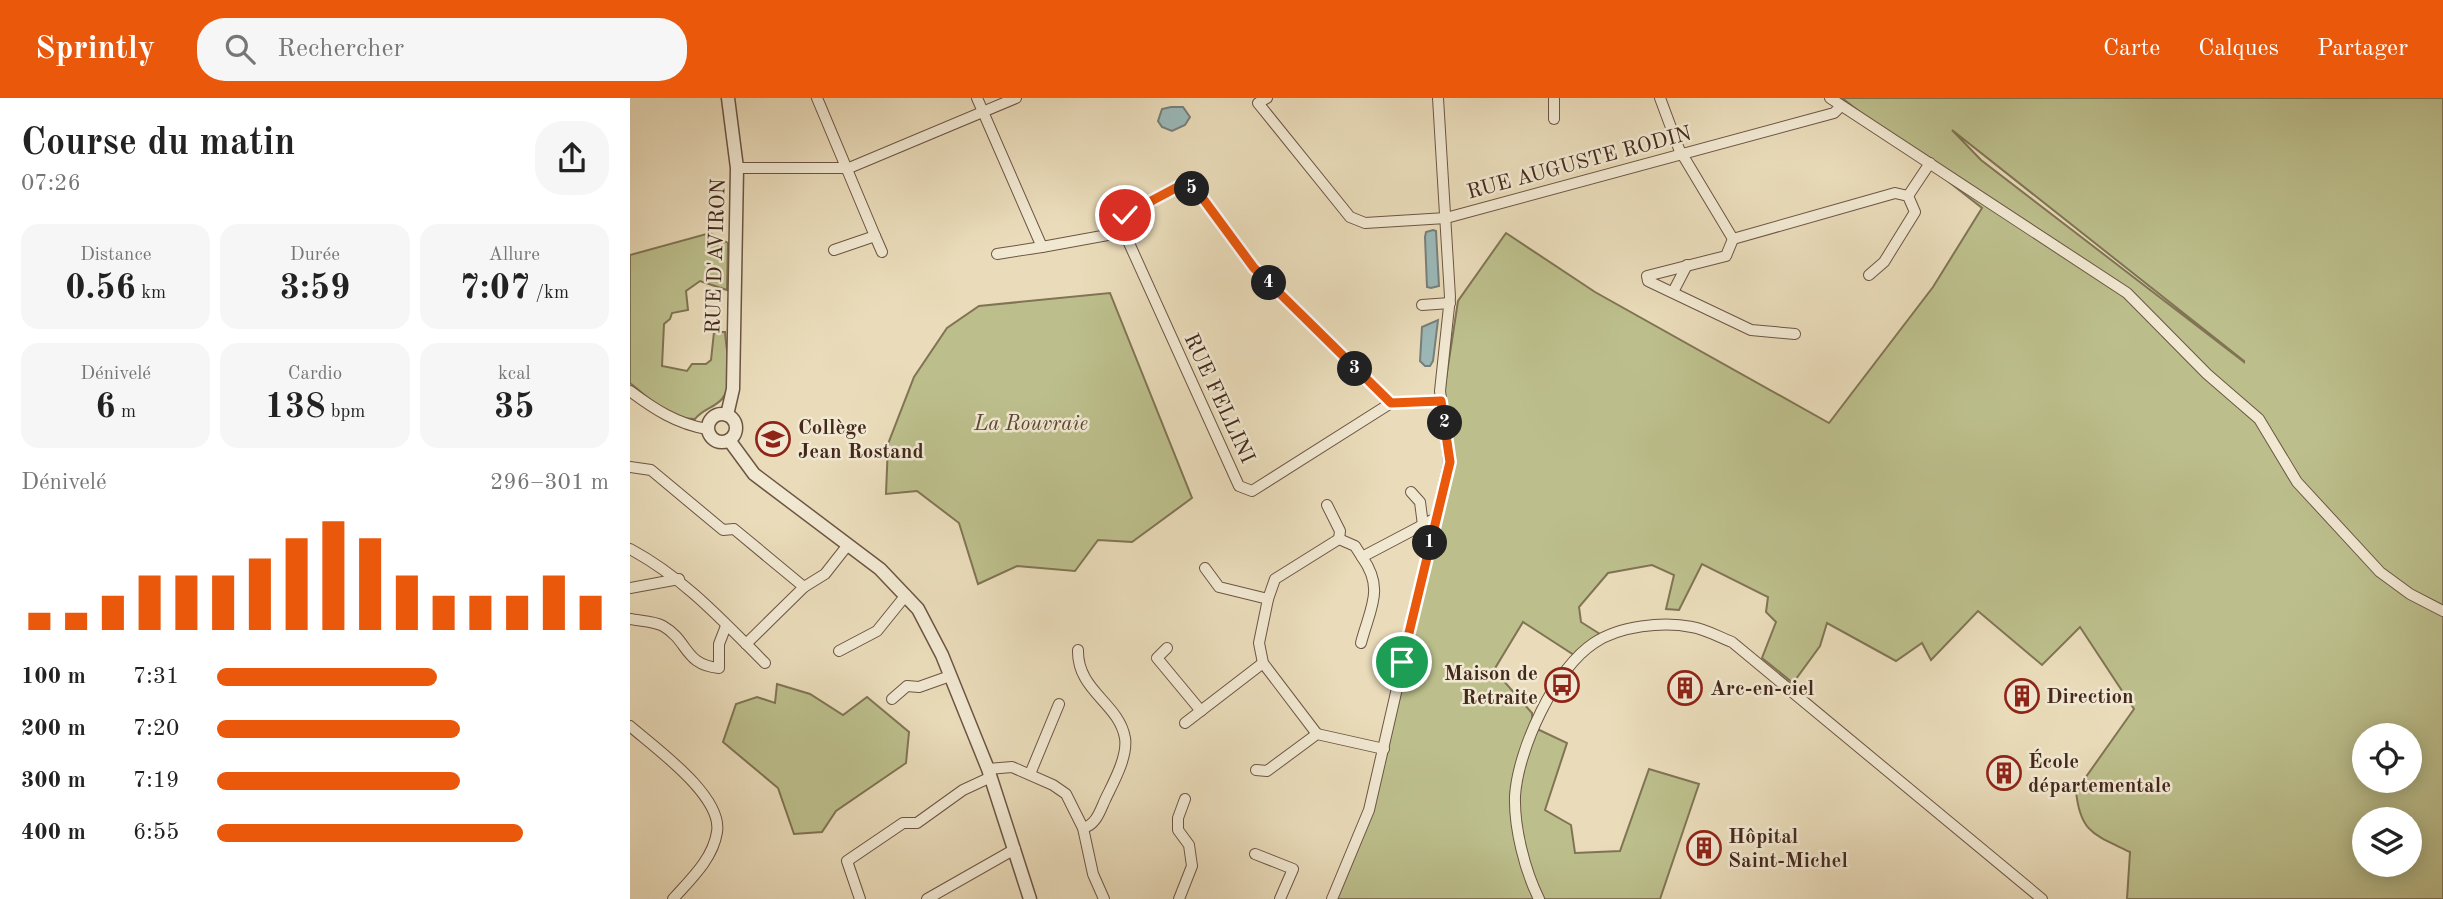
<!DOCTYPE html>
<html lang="fr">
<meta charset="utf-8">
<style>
body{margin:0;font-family:"Old Standard TT",serif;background:#f6f6f6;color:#222;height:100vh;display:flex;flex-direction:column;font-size:26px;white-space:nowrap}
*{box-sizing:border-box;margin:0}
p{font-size:23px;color:#767676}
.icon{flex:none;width:38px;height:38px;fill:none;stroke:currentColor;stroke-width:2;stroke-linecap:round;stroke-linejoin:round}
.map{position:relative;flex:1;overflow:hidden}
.panel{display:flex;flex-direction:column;background:#fff;width:630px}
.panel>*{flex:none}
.buttons{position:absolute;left:1722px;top:625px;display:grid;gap:14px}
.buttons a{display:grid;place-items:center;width:70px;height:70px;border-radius:50%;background:#fff;box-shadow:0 4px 18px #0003;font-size:35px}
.pin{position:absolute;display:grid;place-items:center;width:60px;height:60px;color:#fff;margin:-30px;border:4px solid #fff;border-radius:50%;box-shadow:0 2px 7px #0007}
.km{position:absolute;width:35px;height:35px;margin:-18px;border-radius:50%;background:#222;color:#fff;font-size:19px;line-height:35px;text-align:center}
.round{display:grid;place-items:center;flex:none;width:74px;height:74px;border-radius:28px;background:#f6f6f6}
.summary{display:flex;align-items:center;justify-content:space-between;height:119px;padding:0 21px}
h1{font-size:38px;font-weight:700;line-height:52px}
.metrics{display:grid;grid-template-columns:repeat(3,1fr);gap:10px;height:119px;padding:7px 21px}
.metrics div{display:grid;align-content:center;border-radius:18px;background:#f6f6f6;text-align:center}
.metrics b{font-size:35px;font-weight:700}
.metrics small{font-size:19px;font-weight:400}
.metrics p{font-size:19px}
.chart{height:196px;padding:14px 21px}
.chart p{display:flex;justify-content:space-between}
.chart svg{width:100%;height:126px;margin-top:7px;stroke:#ea580c;stroke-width:6}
ul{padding:0 21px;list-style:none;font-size:23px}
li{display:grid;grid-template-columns:112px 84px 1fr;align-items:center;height:52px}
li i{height:18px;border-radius:9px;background:#ea580c}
header{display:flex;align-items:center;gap:42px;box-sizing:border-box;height:98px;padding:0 35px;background:#ea580c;color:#fff}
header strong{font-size:33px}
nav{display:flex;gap:38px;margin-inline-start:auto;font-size:24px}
.search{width:490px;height:63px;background:#f6f6f6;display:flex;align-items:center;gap:18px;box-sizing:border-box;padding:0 24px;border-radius:28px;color:#767676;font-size:26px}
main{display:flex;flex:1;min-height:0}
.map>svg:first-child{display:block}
</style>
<header>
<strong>Sprintly</strong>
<div class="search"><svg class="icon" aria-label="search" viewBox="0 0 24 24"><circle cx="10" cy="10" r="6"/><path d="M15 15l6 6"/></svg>Rechercher</div>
<nav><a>Carte</a><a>Calques</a><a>Partager</a></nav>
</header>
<main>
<section class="panel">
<div class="summary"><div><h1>Course du matin</h1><p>07:26</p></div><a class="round"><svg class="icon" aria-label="share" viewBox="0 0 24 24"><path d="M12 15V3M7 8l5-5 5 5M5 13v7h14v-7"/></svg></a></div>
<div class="metrics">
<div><p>Distance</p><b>0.56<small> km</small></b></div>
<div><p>Durée</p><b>3:59</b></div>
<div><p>Allure</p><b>7:07<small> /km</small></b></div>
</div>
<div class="metrics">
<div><p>Dénivelé</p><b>6<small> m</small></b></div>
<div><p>Cardio</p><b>138<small> bpm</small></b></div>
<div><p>kcal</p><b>35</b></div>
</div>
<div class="chart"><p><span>Dénivelé</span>296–301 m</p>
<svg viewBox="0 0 160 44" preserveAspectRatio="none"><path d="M5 44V38M15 44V38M25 44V32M35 44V25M45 44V25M55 44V25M65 44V19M75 44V12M85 44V6M95 44V12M105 44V25M115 44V32M125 44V32M135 44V32M145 44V25M155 44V32"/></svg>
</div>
<ul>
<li><b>100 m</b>7:31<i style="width:56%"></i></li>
<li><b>200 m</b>7:20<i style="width:62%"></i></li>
<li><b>300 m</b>7:19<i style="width:62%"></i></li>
<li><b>400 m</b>6:55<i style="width:78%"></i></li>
</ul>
</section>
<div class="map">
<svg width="1813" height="801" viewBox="0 0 1813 801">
<rect width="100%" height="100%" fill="#eadcba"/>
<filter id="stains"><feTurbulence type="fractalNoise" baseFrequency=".00286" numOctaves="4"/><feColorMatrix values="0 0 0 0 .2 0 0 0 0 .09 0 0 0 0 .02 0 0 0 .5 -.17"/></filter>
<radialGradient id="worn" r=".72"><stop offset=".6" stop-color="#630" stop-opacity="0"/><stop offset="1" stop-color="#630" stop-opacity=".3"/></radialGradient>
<g fill="#bcbf8c" stroke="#807454" stroke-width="2" fill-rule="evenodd">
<path d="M1212 0H1813V801H1497L1500 754C1465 737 1450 735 1446 693L1504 611 1450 529 1412 567 1348 513 1301 562 1292 545 1266 563 1197 525 1190 548 1163 585 1132 560 1146 524 1136 514 1138 499 1072 466 1049 512 1036 511 1044 477 1022 467 978 475 949 509 951 524 970 536 944 557 893 524 864 572 902 615 903 629 937 645 915 712 941 727 945 755 990 753 1019 671 1069 686 1030 801H705L742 709 780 535 824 360 814 294 828 203 876 135 965 194 1199 325 1303 189 1352 110ZM1322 32 1614 263V264L1351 62ZM1734 637H1780V682H1734ZM1734 721H1780V766H1734Z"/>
<path d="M80 135 98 145 97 192 70 183 56 193 58 212 42 215 40 221 34 226 32 268 57 273 62 266H76L81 262 84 234H95C96 253 105 286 92 301 84 310 73 311 65 321 39 321 20 301 0 285V157Z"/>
<polygon points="480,195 562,400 502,444 468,442 445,473 387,468 348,486 329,425 287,393 256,396 258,346 284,279 317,230 349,208"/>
<polygon points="147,586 180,596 213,617 237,599 279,634 276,665 206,713 192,734 164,736 148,690 93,644 106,606 127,599 145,605"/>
</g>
<g fill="#9bb9b9" stroke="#787f7a" stroke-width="2">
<polygon points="541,9 553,9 560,19 555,27 542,33 532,29 528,23 532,11"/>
<polygon points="803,132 806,133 809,188 801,190 797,189 795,139 796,134"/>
<polygon points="808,222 803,263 800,268 795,268 790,263 792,229"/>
</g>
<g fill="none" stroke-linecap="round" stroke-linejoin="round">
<g stroke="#6d5544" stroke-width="12">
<g id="minor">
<polyline points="187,0 245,138 204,152"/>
<polyline points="347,0 412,149 494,134"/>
<polyline points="637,0 628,5 720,119 735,125 816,120 1204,15 1211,8"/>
<polyline points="924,0 924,21"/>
<polyline points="1030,0 1049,51 1103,141"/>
<polyline points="1200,0 1497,195 1577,276 1629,321 1667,384 1750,474 1780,496 1813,513"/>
<polyline points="107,70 219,70 386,0"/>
<polyline points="1278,98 1300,65"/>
<polyline points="245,138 252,154"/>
<polyline points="1103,141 1265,95 1278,98 1285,114 1254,164 1239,177"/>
<polyline points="1103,141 1096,158 1017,178 1018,183 1121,232 1165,236"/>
<polyline points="367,156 412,149"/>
<polyline points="1043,194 1057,167"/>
<polyline points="792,207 820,205"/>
<path d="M0 293C24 311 47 326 77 331"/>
<polyline points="761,305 624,170 568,94 555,85 495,117 491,126 494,134 609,388 622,393 761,305 811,303"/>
<polyline points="0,369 21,372 93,432 104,431 174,489"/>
<polyline points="781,394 790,404 793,427"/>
<polyline points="697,407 710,433 709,441"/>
<path d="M0 451C54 480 92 522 135 565"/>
<polyline points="575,470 589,489 638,501 629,545 633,565 687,636"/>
<polyline points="0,490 49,481"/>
<polyline points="638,501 645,481 709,441 725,448 732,459 806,420"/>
<path d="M0 521C10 523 24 523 33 528 59 543 54 567 89 570V546L96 528"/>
<path d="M731 545C740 510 755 491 732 459"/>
<polyline points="116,546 174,489 195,476 217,448"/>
<polyline points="537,550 527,560 571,613"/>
<path d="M448 552C447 593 489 605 495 640 498 659 483 685 475 702 470 713 466 727 453 730"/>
<polyline points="209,553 247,533 276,497"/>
<polyline points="262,601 277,588 289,589 320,578"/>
<polyline points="555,625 633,565"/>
<path d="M0 628C24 649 93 698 87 734 83 761 60 782 43 801"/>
<polyline points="358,671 382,669 423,687 436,696 453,730 463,776 474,801"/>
<polyline points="626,672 637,673 687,636 754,651"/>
<polyline points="400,676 429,606"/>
<polyline points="625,756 663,771 650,801"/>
<polyline points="230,801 217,763 273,725 287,725 333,692 361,679"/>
<polyline points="297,801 385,751"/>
<polyline points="549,801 562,768 559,747 548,732 548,720 555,701"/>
<polyline points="702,801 739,712 819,364 810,293 820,199 808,0"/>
<path d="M909 801C895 773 884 730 885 698 888 651 925 571 964 545 989 528 1033 523 1062 529 1075 531 1089 539 1102 544L1412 801"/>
</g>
</g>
<g stroke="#6d5544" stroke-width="15">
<g id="tertiary">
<circle cx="92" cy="330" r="14"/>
<polyline points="97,317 103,291 107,70 98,0"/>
<polyline points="99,342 124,376 250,471 288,511 312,557 358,671 400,801"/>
</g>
</g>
<use href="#minor" stroke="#f1e8d2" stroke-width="10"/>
<use href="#tertiary" stroke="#f1e8d2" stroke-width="12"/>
</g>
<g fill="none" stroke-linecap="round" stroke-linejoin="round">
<g stroke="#fff" stroke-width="14">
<polyline id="route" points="495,117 555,85 568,94 624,170 761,305 811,303 820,364 772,564"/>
</g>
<use href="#route" stroke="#ea580c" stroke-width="9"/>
</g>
<defs>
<g id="school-ring" transform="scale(1.75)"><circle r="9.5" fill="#f1e8d2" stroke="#8f2418" stroke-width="1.5"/><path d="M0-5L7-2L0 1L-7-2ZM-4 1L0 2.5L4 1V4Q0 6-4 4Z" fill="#8f2418"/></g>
<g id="bus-ring" transform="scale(1.75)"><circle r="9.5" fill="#f1e8d2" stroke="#8f2418" stroke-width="1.5"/><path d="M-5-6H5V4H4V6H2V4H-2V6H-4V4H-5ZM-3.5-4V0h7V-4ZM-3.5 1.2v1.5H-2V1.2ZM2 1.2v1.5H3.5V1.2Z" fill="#8f2418"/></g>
<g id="building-ring" transform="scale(1.75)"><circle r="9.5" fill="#f1e8d2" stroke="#8f2418" stroke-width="1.5"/><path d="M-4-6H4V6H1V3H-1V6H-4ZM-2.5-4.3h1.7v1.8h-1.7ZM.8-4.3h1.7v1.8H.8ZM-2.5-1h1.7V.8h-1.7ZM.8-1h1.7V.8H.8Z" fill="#8f2418"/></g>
</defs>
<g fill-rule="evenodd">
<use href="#school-ring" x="143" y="341"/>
<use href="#bus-ring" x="932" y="587"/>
<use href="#building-ring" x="1055" y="590"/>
<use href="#building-ring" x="1392" y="598"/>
<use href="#building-ring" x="1374" y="675"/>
<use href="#building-ring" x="1074" y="750"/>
</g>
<g text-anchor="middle" stroke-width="5" stroke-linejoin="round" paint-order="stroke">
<g font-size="21" fill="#43281c" stroke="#f1e8d2">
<text transform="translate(949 64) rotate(-15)" y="7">RUE AUGUSTE RODIN</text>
<text transform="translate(85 158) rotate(-88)" y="7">RUE D'AVIRON</text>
<text transform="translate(590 300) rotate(65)" y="7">RUE FELLINI</text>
</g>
<g font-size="21" font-style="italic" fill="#5b4632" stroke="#f1e8d2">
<text x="401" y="332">La Rouvraie</text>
</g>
<g font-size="21" font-weight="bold" fill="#43281c" stroke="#f1e8d2" text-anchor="start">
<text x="168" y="336">Collège<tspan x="168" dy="24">Jean Rostand</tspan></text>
<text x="908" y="582" text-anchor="end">Maison de<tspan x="908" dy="24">Retraite</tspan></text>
<text x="1080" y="597">Arc-en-ciel</text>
<text x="1416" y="605">Direction</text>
<text x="1398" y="670">École<tspan x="1398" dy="24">départementale</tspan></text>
<text x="1098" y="745">Hôpital<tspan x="1098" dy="24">Saint-Michel</tspan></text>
</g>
</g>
<rect width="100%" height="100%" filter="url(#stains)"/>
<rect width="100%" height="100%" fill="url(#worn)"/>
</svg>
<div class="buttons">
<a><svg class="icon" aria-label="locate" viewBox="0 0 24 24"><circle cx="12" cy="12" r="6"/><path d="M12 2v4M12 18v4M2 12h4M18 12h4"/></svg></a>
<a><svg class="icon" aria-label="layers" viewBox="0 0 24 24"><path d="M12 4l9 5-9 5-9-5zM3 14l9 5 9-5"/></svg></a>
</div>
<div class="pin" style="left:772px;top:564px;background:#1e9e55"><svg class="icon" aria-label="arrive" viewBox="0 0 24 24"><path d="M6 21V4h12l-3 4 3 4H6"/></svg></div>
<div class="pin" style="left:495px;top:117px;background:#d93025"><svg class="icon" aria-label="check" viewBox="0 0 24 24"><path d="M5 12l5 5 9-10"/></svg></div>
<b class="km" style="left:800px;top:445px">1</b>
<b class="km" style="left:815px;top:325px">2</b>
<b class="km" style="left:725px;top:271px">3</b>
<b class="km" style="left:639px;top:185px">4</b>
<b class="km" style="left:562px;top:91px">5</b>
</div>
</main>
